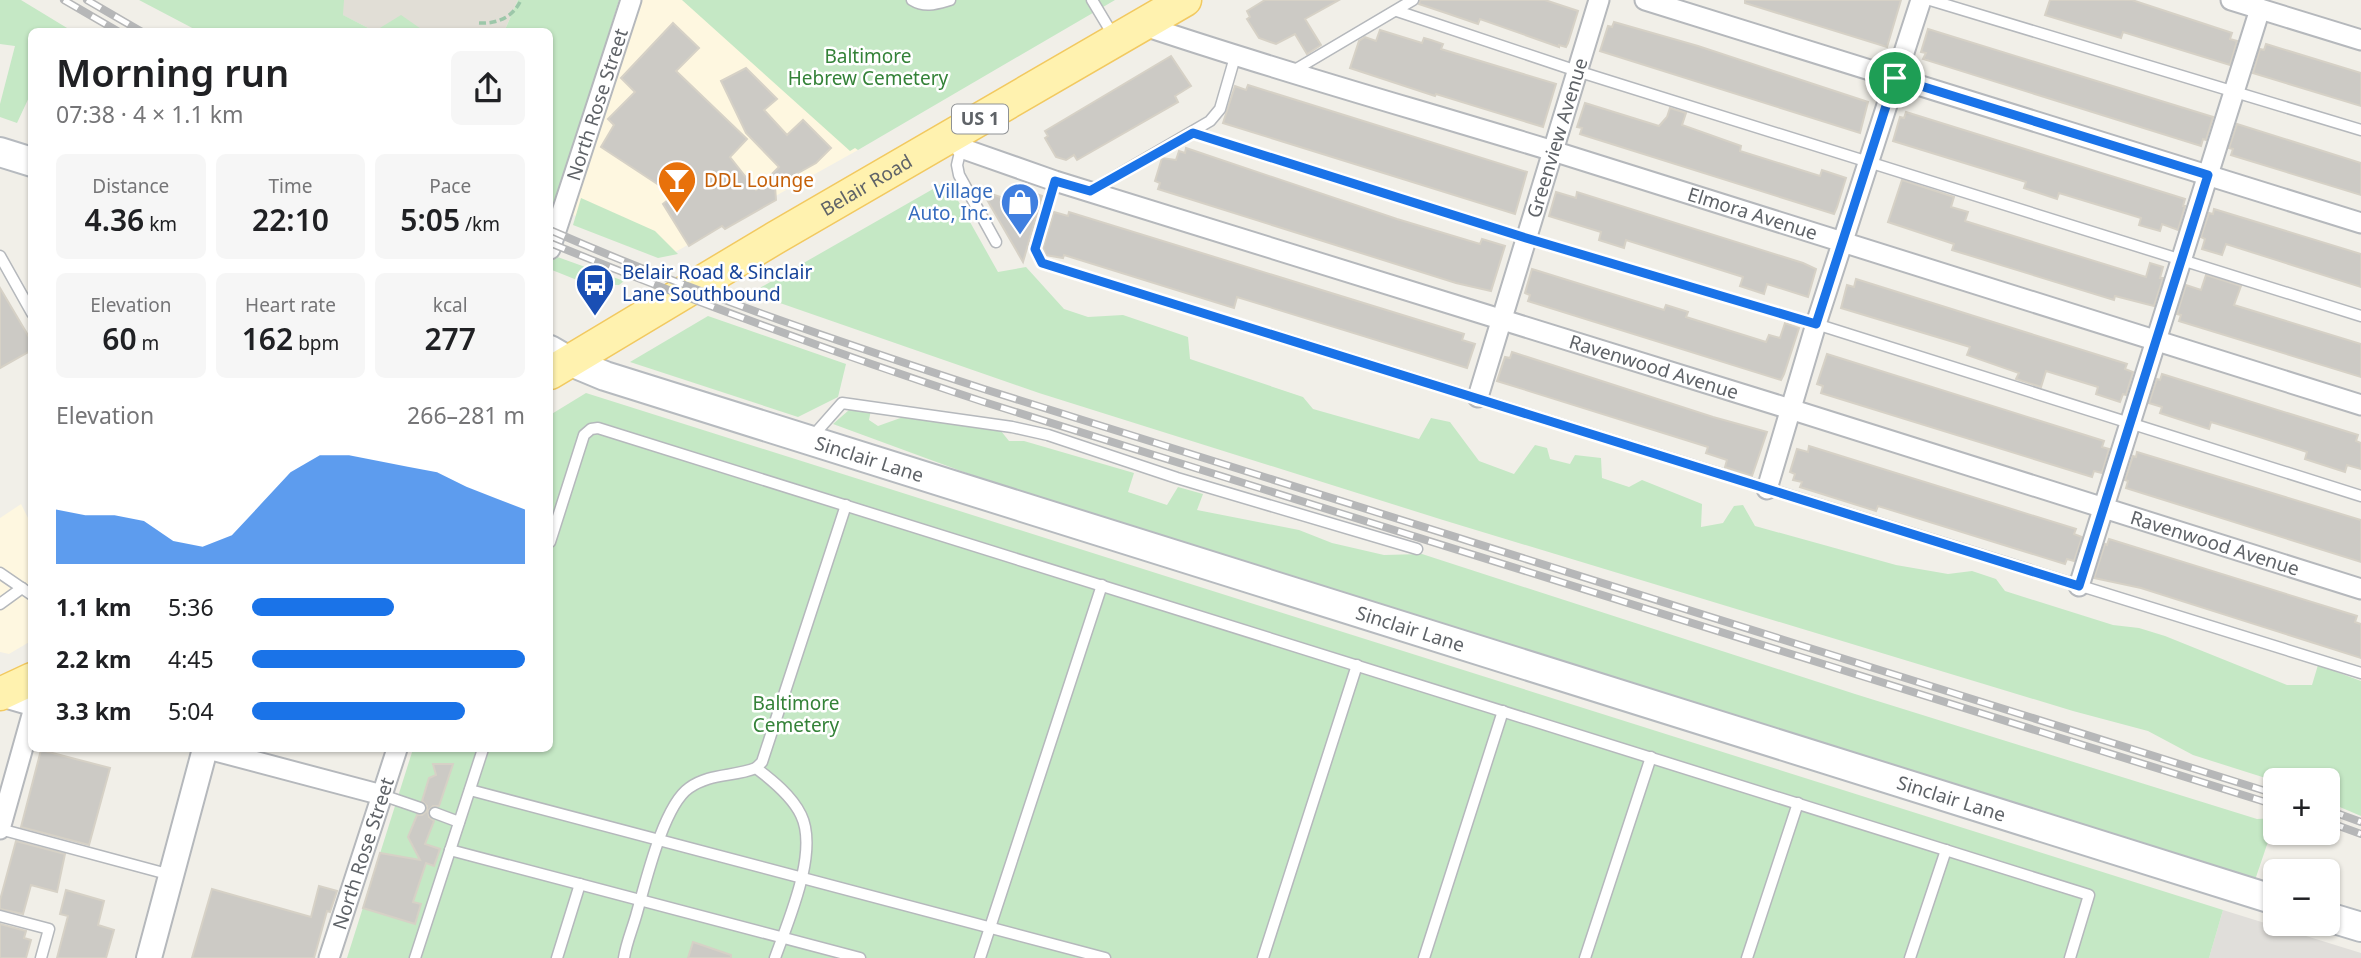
<!DOCTYPE html>
<meta charset="utf-8">
<style>
body{margin:0;font-family:"Noto Sans",sans-serif;background:#f6f6f6;color:#202124;height:100vh;display:flex;flex-direction:column;font-size:26px;white-space:nowrap}
*{box-sizing:border-box;margin:0}
p{font-size:23px;color:#757577}
.icon{flex:none;width:38px;height:38px;fill:none;stroke:currentColor;stroke-width:2;stroke-linecap:round;stroke-linejoin:round}
.map{position:relative;flex:1;overflow:hidden}
.details{position:absolute;left:28px;top:28px;width:525px;height:724px;display:flex;flex-direction:column;background:#fff;border-radius:10px;box-shadow:0 2px 5px #0004}
.details>*{flex:none}
.fabs{position:absolute;left:2263px;top:768px;display:grid;gap:14px}
.fabs a{display:grid;place-items:center;width:77px;height:77px;border-radius:10px;background:#fff;box-shadow:0 2px 5px #0004;font-size:35px}
.pin{position:absolute;display:grid;place-items:center;width:60px;height:60px;color:#fff;margin:-30px;border:4px solid #fff;border-radius:50%;box-shadow:0 2px 7px #0007}
.round{display:grid;place-items:center;flex:none;width:74px;height:74px;border-radius:10px;background:#f6f6f6}
.summary{display:flex;align-items:center;justify-content:space-between;height:119px;padding:0 28px}
h1{font-size:38px;font-weight:600;line-height:52px}
.stats{display:grid;grid-template-columns:repeat(3,1fr);gap:10px;height:119px;padding:7px 28px}
.stats div{display:grid;align-content:center;border-radius:10px;background:#f6f6f6;text-align:center}
.stats b{font-size:30px;font-weight:600}
.stats small{font-size:19px;font-weight:400}
.stats p{font-size:19px}
.chart{height:196px;padding:14px 28px}
.chart p{display:flex;justify-content:space-between}
.chart svg{width:100%;height:126px;margin-top:7px;fill:#1a73e8;opacity:.7}
ul{padding:0 28px;list-style:none;font-size:23px}
li{display:grid;grid-template-columns:112px 84px 1fr;align-items:center;height:52px}
li i{height:18px;border-radius:9px;background:#1a73e8}
.map>svg:first-child{display:block}
</style>
<div class="map">
<svg width="2361" height="958" viewBox="0 0 2361 958">
<rect width="100%" height="100%" fill="#f1efe8"/>
<g fill="#fef7e0">
<polygon points="619,0 701,0 858,150 668,256 555,207"/>
<polygon points="21,504 31,524 31,641 9,654 0,652 0,518"/>
</g>
<polygon fill="#e0deda" points="2223,910 2361,953 2361,958 2209,958"/>
<polygon fill="#e1ded6" points="313,0 518,0 504,32 374,31"/>
<g fill="#c5e8c5">
<polygon points="0,0 21,0 72,31 32,32 31,93 17,123 0,117 0,104 15,46 0,44"/>
<polygon points="139,0 344,0 343,15 374,31 198,31"/>
<polygon points="518,0 619,0 555,207 550,204 550,32 504,32"/>
<polygon points="682,0 1115,0 858,150 855,148 850,151"/>
<polygon points="401,15 424,31 375,31"/>
<polygon points="947,181 998,272 1026,267 1064,309 1088,317 1123,315 1188,337 1190,359 1303,397 1313,409 1419,439 1431,418 1450,422 1479,461 1514,474 1535,445 1547,448 1550,459 1570,464 1575,455 1601,458 1602,478 1629,487 1642,480 1702,504 1701,527 1723,523 1734,506 1743,505 1755,526 1896,565 1948,574 1972,571 1996,579 2005,591 2113,625 2139,628 2165,636 2287,685 2312,685 2318,665 2361,681 2361,816 2328,802 2328,780 2275,781 2193,755 2148,731 2073,711 1443,520 1039,393 751,293"/>
<polygon points="581,198 655,231 678,254 658,258 573,225"/>
<polygon points="552,255 624,281 619,285 587,284 552,270 550,277 550,261"/>
<polygon points="708,316 846,364 838,397 798,417 630,362"/>
<polygon points="586,393 2223,910 2209,958 347,958 413,749 550,749 550,415"/>
<polygon points="849,410 871,410 869,420 878,426 906,416 1001,431 1009,441 1024,441 1134,473 1128,492 1167,505 1178,487 1203,494 1197,510 1299,530 1332,543 1384,555 1422,554 1855,694 2257,819 2275,818 2275,821 2255,880 1010,489 833,424"/>
</g>
<g fill="#cccac5" stroke="#d6d1c6" stroke-width="2">
<polygon points="1265,0 1339,0 1305,19 1321,45 1307,54 1295,34 1276,44 1259,38 1247,19 1250,17 1247,11"/>
<polygon points="1420,0 1545,0 1578,11 1568,43 1566,47 1559,45 1559,47 1480,19 1478,24 1443,12 1419,4"/>
<polygon points="1745,0 1901,0 1887,47 1745,3"/>
<polygon points="2050,0 2132,0 2232,33 2230,39 2237,41 2230,65 2123,32 2121,38 2045,15"/>
<polygon points="1614,22 1698,46 1868,102 1860,133 1600,51 1608,26 1612,27"/>
<polygon points="673,23 699,48 676,71 747,139 730,157 756,190 779,167 746,133 721,81 746,68 777,99 764,110 787,135 803,120 831,148 816,163 775,186 776,200 725,229 722,226 689,246 663,204 674,195 601,147 614,125 608,119 635,92 621,78"/>
<polygon points="1928,29 2213,117 2206,140 2203,139 2201,146 1923,59 1926,53 1921,52"/>
<polygon points="1380,30 1422,43 1424,38 1431,40 1443,44 1441,49 1556,84 1543,127 1436,94 1435,96 1350,68 1359,41 1365,37 1376,41"/>
<polygon points="2266,44 2361,73 2361,106 2253,73 2260,49 2264,50"/>
<polygon points="1171,56 1191,86 1175,96 1178,102 1077,160 1074,155 1066,160 1056,157 1045,138 1048,136 1045,131"/>
<polygon points="1248,85 1527,172 1515,214 1223,123 1235,86 1246,90"/>
<polygon points="1585,103 1659,126 1667,117 1670,108 1686,113 1682,125 1741,146 1740,151 1820,176 1822,170 1846,178 1837,207 1834,214 1580,134 1582,128 1577,127"/>
<polygon points="1906,112 2185,199 2183,206 2185,206 2178,230 2162,224 2160,231 2139,225 2141,218 2059,193 2057,199 2024,188 2026,182 1893,141 1900,117 1904,118"/>
<polygon points="2237,124 2361,163 2361,195 2231,155 2233,149 2229,148"/>
<polygon points="1186,148 1397,219 1480,244 1482,239 1505,246 1491,291 1456,283 1158,189 1160,183 1155,181 1162,158 1176,160 1179,151 1185,153"/>
<polygon points="1902,180 1954,197 1951,207 1968,212 1965,221 2146,277 2150,263 2163,267 2160,278 2163,278 2154,306 2115,296 2114,300 1952,250 1954,244 1888,222"/>
<polygon points="1019,188 1042,196 1023,262 982,191 1013,201"/>
<polygon points="1556,192 1576,198 1577,192 1803,263 1816,269 1808,297 1767,284 1764,294 1740,286 1743,277 1626,240 1624,248 1599,240 1601,232 1549,216"/>
<polygon points="2214,209 2361,254 2361,287 2226,244 2222,255 2202,249 2205,239 2201,237 2209,213 2213,214"/>
<polygon points="1054,212 1068,216 1069,212 1464,334 1462,340 1475,344 1467,368 1237,297 1234,308 1064,255 1063,258 1046,255 1043,248"/>
<polygon points="1532,269 1664,310 1666,305 1688,312 1686,317 1766,342 1769,335 1780,338 1785,323 1799,328 1784,374 1781,380 1528,301 1530,295 1525,293"/>
<polygon points="2206,275 2241,286 2234,305 2361,344 2361,377 2179,321 2181,315 2177,314 2186,285 2201,290"/>
<polygon points="1856,279 2127,364 2125,369 2133,372 2126,395 2123,394 2120,402 2096,394 2098,387 2046,371 2041,387 2016,379 2019,373 1967,355 1970,347 1841,308 1847,285 1854,287"/>
<polygon points="0,288 32,342 32,350 0,368"/>
<polygon points="1512,352 1713,417 1767,432 1752,476 1725,467 1727,460 1706,453 1708,447 1497,381 1505,357 1510,358"/>
<polygon points="1827,354 2104,441 2102,447 2109,449 2102,473 2094,471 2092,477 1821,393 1823,386 1817,384"/>
<polygon points="2162,374 2358,435 2356,441 2361,443 2361,469 2347,465 2345,472 2305,459 2307,452 2263,438 2211,422 2209,429 2160,413 2162,407 2149,403 2157,379 2160,380"/>
<polygon points="1809,446 2076,529 2074,534 2082,537 2074,561 2067,559 2065,564 1878,506 1876,511 1800,487 1802,482 1793,480 1795,474 1790,472 1797,449 1808,452"/>
<polygon points="2137,452 2361,520 2361,562 2126,488 2128,481 2125,480 2133,456 2136,457"/>
<polygon points="2109,539 2357,616 2355,622 2361,624 2361,658 2141,588 2094,578 2105,544 2107,545"/>
<polygon points="41,750 110,768 89,845 21,827"/>
<polygon points="433,764 453,764 439,806 433,806 428,811 429,817 434,821 425,844 440,849 434,866 426,863 413,902 421,904 415,924 363,908 380,853 420,860 408,837 417,815 422,815 427,811 427,806 422,801 429,778 436,775"/>
<polygon points="16,841 65,854 57,892 31,885 23,914 0,909 0,900"/>
<polygon points="319,886 337,891 330,912 327,911 314,958 192,958 212,889 311,917"/>
<polygon points="66,890 104,901 98,925 114,930 106,958 57,958 68,916 60,914"/>
<polygon points="0,924 26,931 24,938 31,940 26,958 0,958"/>
<polygon points="693,942 731,955 731,958 688,958"/>
</g>
<g fill="none" stroke-linecap="round" stroke-linejoin="round">
<g stroke="#b5b8bc" stroke-width="13">
<g id="service">
<path d="M912 0C925 8 936 4 950 0"/>
<polyline points="1092,0 1113,35"/>
<polyline points="1930,0 2361,130"/>
<polyline points="1397,11 1577,71 2361,316"/>
<polyline points="1293,71 1413,0"/>
<polyline points="1193,133 1526,238 1816,324 2361,496"/>
<polyline points="961,148 957,165 959,175 996,242"/>
<polyline points="1055,181 1035,249 1042,263 2361,673"/>
<polyline points="1090,191 1210,121 1220,109 1235,57"/>
<polyline points="0,256 32,313"/>
<polyline points="812,437 842,403 1012,427 1048,435 1177,478 1417,549"/>
<polyline points="550,542 584,435 591,429 598,428 2089,895 2070,958"/>
<polyline points="0,573 32,595"/>
<polyline points="0,604 22,588"/>
<polyline points="756,768 762,762 846,505"/>
<polyline points="470,790 1105,958"/>
<polyline points="382,795 420,808"/>
<polyline points="435,813 459,822"/>
<polyline points="0,829 171,875"/>
<polyline points="450,850 860,958"/>
<polyline points="0,916 49,929 41,958"/>
<polyline points="415,958 483,749"/>
<polyline points="557,958 580,884"/>
<path d="M624 958C626 944 632 930 636 916 645 885 663 806 689 788 710 773 733 777 756 768 772 780 792 796 801 815 819 852 788 921 775 958"/>
<polyline points="980,958 1102,585"/>
<polyline points="1263,958 1357,665"/>
<polyline points="1424,958 1503,711"/>
<polyline points="1585,958 1651,757"/>
<polyline points="1747,958 1798,803"/>
<polyline points="1910,958 1946,850"/>
</g>
</g>
<g stroke="#b5b8bc" stroke-width="23">
<g id="minor">
<polyline points="1645,0 2361,223"/>
<polyline points="2231,0 2361,40"/>
<path id="s1" d="M1142 25C1278 71 1416 109 1553 151 1823 235 2092 320 2361 405"/>
<path id="s2" d="M953 135 961 148 1055 181 1790 409 2361 589"/>
<path id="s3" d="M550 249 631 0"/>
<path id="s4" d="M1478 397 1599 0"/>
<polyline points="1767,489 1816,324 1921,0"/>
<polyline points="2079,586 2260,9"/>
<polyline points="208,749 382,795"/>
<polyline points="0,829 32,715"/>
<path id="s5" d="M329 958 397 749"/>
</g>
</g>
<g stroke="#b5b8bc" stroke-width="28">
<g id="tertiary">
<polyline points="1,694 32,703"/>
<polyline points="149,958 205,749"/>
</g>
</g>
<g stroke="#b6babf" stroke-width="32">
<g id="secondary">
<polyline points="0,152 32,162"/>
<path id="s6" d="M550 350 569 361 605 376 2275 900"/>
<polyline points="2328,917 2361,927"/>
</g>
</g>
<g stroke="#f2c960" stroke-width="35">
<g id="primary">
<path id="s7" d="M550 373 775 238 1185 0"/>
<polyline points="0,694 32,679"/>
</g>
</g>
<path stroke="#9cc7a9" stroke-width="3.5" stroke-dasharray="7 3.5" stroke-linecap="butt" d="M479 23C498 24 513 17 521 0"/>
<use href="#service" stroke="#fff" stroke-width="10"/>
<use href="#minor" stroke="#fff" stroke-width="19"/>
<use href="#tertiary" stroke="#fff" stroke-width="24"/>
<use href="#secondary" stroke="#fff" stroke-width="28"/>
<use href="#primary" stroke="#fff2af" stroke-width="32"/>
<g stroke="#b6b7b8" stroke-width="8">
<g id="rail">
<polyline points="64,0 119,32"/>
<polyline points="87,0 142,32"/>
<path d="M550 230C692 292 839 342 987 390L2275 794"/>
<path d="M550 243C692 301 837 354 984 402L2275 805"/>
<polyline points="2328,810 2361,822"/>
<polyline points="2328,822 2361,834"/>
</g>
</g>
<use href="#rail" stroke="#fff" stroke-width="5" stroke-dasharray="16" stroke-linecap="butt"/>
</g>
<g fill="none" stroke-linecap="round" stroke-linejoin="round">
<g stroke="#fff" stroke-width="14">
<path id="route" d="M1895 78 2208 175 2079 586C1733 479 1388 369 1042 263L1035 249 1055 181 1090 191 1193 133 1526 238 1816 324Z"/>
</g>
<use href="#route" stroke="#1a73e8" stroke-width="9"/>
</g>
<defs>
<g id="bar-pin" transform="scale(2.0125)"><path d="M0 17L-7.5 6A9.5 9.5 0 1 1 7.5 6Z" fill="#e8710a" stroke="#fff"/><path d="M-6-5H6L.8 .8V4.5H3.5V6h-7V4.5H-.8V.8Z" fill="#fff"/></g>
<g id="shop-pin" transform="scale(2.0125)"><path d="M0 17L-7.5 6A9.5 9.5 0 1 1 7.5 6Z" fill="#3f7fe0" stroke="#fff"/><path d="M-5-2.5h2.3a2.7 3.5 0 0 1 5.4 0H5L5.5 6h-11ZM-1.5-2.5h3a1.5 2.3 0 0 0-3 0Z" fill="#fff"/></g>
<g id="bus-pin" transform="scale(2.0125)"><path d="M0 17L-7.5 6A9.5 9.5 0 1 1 7.5 6Z" fill="#1a4fb4" stroke="#fff"/><path d="M-5-6H5V4H4V6H2V4H-2V6H-4V4H-5ZM-3.5-4V0h7V-4ZM-3.5 1.2v1.5H-2V1.2ZM2 1.2v1.5H3.5V1.2Z" fill="#fff"/></g>
</defs>
<g fill-rule="evenodd">
<use href="#bar-pin" x="677" y="180"/>
<use href="#shop-pin" x="1020" y="202"/>
<use href="#bus-pin" x="595" y="283"/>
</g>
<g text-anchor="middle" stroke-width="5" stroke-linejoin="round" paint-order="stroke">
<rect fill="#fff" stroke="#8f9295" stroke-width="2" x="952" y="104.5" width="56" height="29" rx="5"/>
<g font-size="18" font-weight="bold" fill="#5f6368">
<text x="980" y="125">US 1</text>
</g>
<g font-size="19" fill="#348238" stroke="#fff">
<text x="868" y="63">Baltimore<tspan x="868" dy="22">Hebrew Cemetery</tspan></text>
<text x="796" y="710">Baltimore<tspan x="796" dy="22">Cemetery</tspan></text>
</g>
<g font-size="19" fill="#5f6368" stroke="#fff">
<text dy="7" stroke="none"><textPath href="#s3" startOffset="152">North Rose Street</textPath></text>
<text dy="7" stroke="none"><textPath href="#s4" startOffset="271">Greenview Avenue</textPath></text>
<text dy="7" stroke="none"><textPath href="#s7" startOffset="368">Belair Road</textPath></text>
<text dy="7" stroke="none"><textPath href="#s1" startOffset="639">Elmora Avenue</textPath></text>
<text dy="7" stroke="none"><textPath href="#s2" startOffset="742">Ravenwood Avenue</textPath></text>
<text dy="7" stroke="none"><textPath href="#s6" startOffset="338">Sinclair Lane</textPath></text>
<text dy="7" stroke="none"><textPath href="#s2" startOffset="1330">Ravenwood Avenue</textPath></text>
<text dy="7" stroke="none"><textPath href="#s6" startOffset="905">Sinclair Lane</textPath></text>
<text dy="7" stroke="none"><textPath href="#s6" startOffset="1472">Sinclair Lane</textPath></text>
<text dy="7" stroke="none"><textPath href="#s5" startOffset="110">North Rose Street</textPath></text>
</g>
<g font-size="19" fill="#c56008" stroke="#fff" text-anchor="start">
<text x="704" y="187">DDL Lounge</text>
</g>
<g font-size="19" fill="#366cbe" stroke="#fff" text-anchor="end">
<text x="993" y="198">Village<tspan x="993" dy="22">Auto, Inc.</tspan></text>
</g>
<g font-size="19" fill="#164399" stroke="#fff" text-anchor="start">
<text x="622" y="279">Belair Road &amp; Sinclair<tspan x="622" dy="22">Lane Southbound</tspan></text>
</g>
</g>
</svg>
<div class="fabs">
<a>+</a>
<a>−</a>
</div>
<div class="pin" style="left:1895px;top:78px;background:#1e9e55"><svg class="icon" aria-label="arrive" viewBox="0 0 24 24"><path d="M6 21V4h12l-3 4 3 4H6"/></svg></div>
<section class="details">
<div class="summary"><div><h1>Morning run</h1><p>07:38 · 4 × 1.1 km</p></div><a class="round"><svg class="icon" aria-label="share" viewBox="0 0 24 24"><path d="M12 15V3M7 8l5-5 5 5M5 13v7h14v-7"/></svg></a></div>
<div class="stats">
<div><p>Distance</p><b>4.36<small> km</small></b></div>
<div><p>Time</p><b>22:10</b></div>
<div><p>Pace</p><b>5:05<small> /km</small></b></div>
</div>
<div class="stats">
<div><p>Elevation</p><b>60<small> m</small></b></div>
<div><p>Heart rate</p><b>162<small> bpm</small></b></div>
<div><p>kcal</p><b>277</b></div>
</div>
<div class="chart"><p><span>Elevation</span>266–281 m</p>
<svg viewBox="0 0 160 44" preserveAspectRatio="none"><path d="M0 44V25L10 27L20 27L30 29L40 36L50 38L60 34L70 23L80 12L90 6L100 6L110 8L120 10L130 12L140 17L150 21L160 25V44z"/></svg>
</div>
<ul>
<li><b>1.1 km</b>5:36<i style="width:52%"></i></li>
<li><b>2.2 km</b>4:45<i style="width:100%"></i></li>
<li><b>3.3 km</b>5:04<i style="width:78%"></i></li>
</ul>
</section>
</div>
